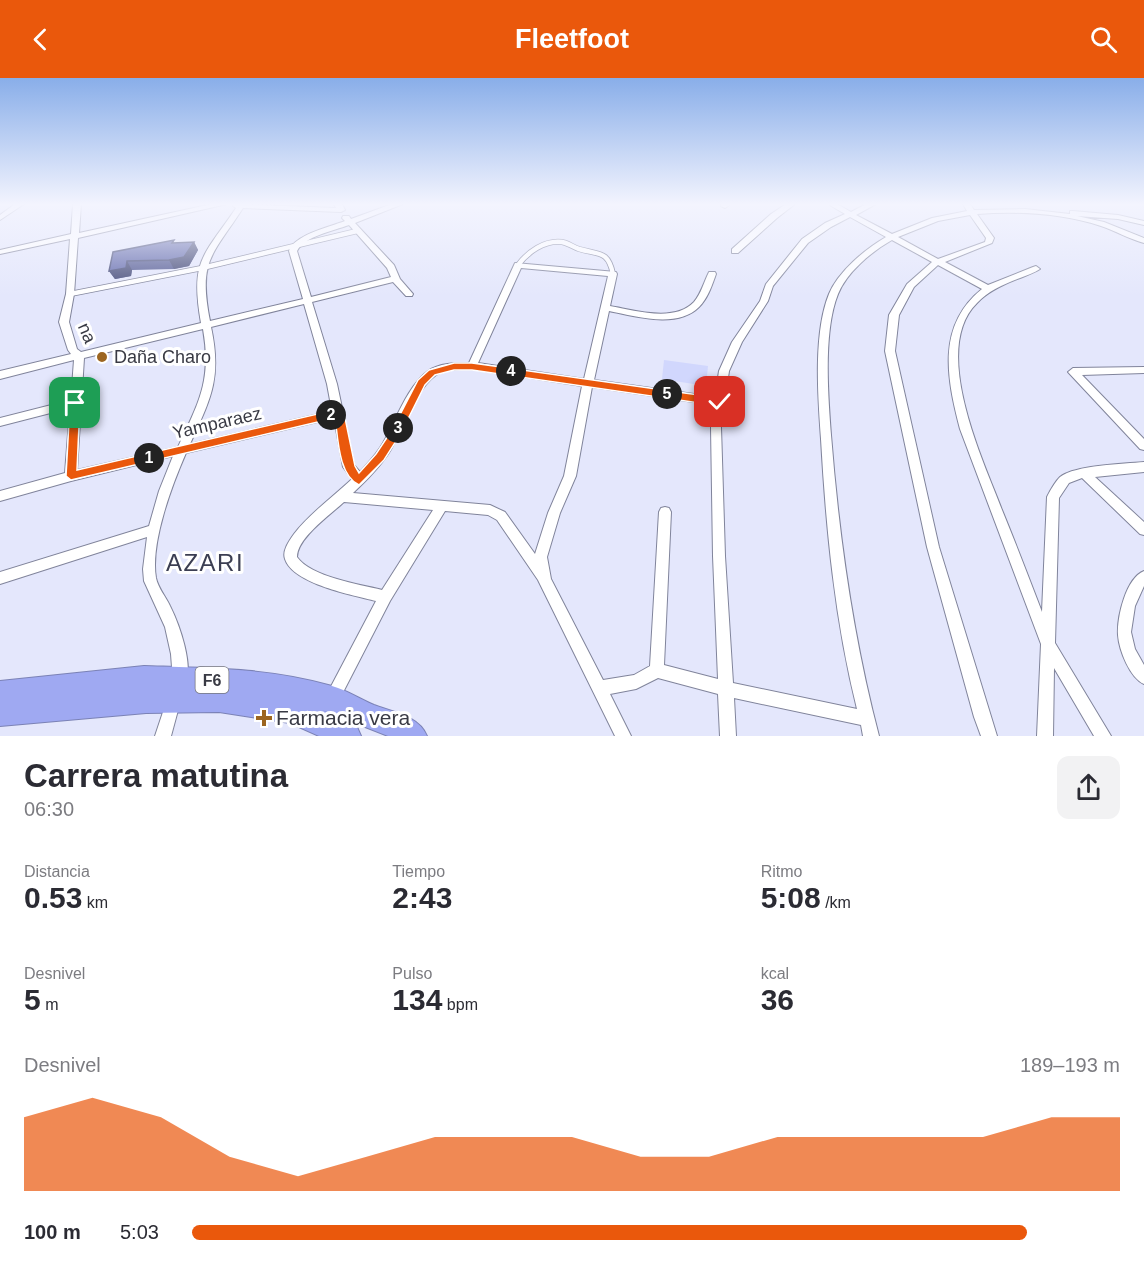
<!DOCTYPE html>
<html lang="es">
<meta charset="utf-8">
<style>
body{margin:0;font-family:Helvetica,sans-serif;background:#f2f2f3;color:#2b2b33;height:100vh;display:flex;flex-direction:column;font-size:22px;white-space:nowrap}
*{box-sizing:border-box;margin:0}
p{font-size:20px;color:#7c7c81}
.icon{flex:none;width:33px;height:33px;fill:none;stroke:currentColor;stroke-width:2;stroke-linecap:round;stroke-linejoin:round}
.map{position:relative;height:658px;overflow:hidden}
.details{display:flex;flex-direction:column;background:#fff;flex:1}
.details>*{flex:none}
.pin{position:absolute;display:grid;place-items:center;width:51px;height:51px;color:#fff;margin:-26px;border-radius:12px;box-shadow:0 3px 9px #0006}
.km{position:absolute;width:30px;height:30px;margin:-15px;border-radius:50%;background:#222;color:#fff;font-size:16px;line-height:30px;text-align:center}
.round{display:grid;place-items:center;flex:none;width:63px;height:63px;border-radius:12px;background:#f2f2f3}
.summary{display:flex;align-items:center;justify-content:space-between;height:102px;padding:0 24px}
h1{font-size:33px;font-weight:700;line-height:45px}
.metrics{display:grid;grid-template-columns:repeat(3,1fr);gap:9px;height:102px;padding:6px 24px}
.metrics div{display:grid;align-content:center}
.metrics b{font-size:30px;font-weight:700}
.metrics small{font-size:16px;font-weight:400}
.metrics p{font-size:16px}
.chart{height:168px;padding:12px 24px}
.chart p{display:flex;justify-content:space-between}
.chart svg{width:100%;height:108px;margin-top:6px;fill:#ea580c;opacity:.7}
ul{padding:0 24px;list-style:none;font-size:20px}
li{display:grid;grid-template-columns:96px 72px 1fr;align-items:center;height:45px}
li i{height:15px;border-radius:8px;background:#ea580c}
header{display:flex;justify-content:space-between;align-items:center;height:78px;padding:0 24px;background:#ea580c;color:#fff;font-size:27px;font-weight:700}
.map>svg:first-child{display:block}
</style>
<header><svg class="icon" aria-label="back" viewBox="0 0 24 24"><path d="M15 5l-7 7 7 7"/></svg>Fleetfoot<svg class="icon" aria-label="search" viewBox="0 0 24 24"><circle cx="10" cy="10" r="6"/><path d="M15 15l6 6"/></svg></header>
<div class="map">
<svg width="1144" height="658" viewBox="0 0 1144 658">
<rect width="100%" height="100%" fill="#e4e7fc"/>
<polygon fill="#d1d7fd" points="664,282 708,288 706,308 662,301"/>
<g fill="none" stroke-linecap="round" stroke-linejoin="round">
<g stroke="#80849b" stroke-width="6">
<g id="lane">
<path d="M518 187C528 174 544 162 562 164 568 165 573 169 579 171 599 177 608 172 613 196"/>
<polyline points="70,216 202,190 357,153"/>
</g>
</g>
<g stroke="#80849b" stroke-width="2">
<g id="street">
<polygon points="15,126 24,126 0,142 0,137"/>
<path d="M73 126H81L79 155 212 126H227L78 160 74 216 69 244 77 271 81 274 201 245C190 182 203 179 236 130L233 128 234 126 336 130 334 126H342L345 132 341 134 243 130C212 178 198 182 210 243L303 221 289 173C294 157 329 149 345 143L342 140 343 138H349L351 141 392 126H403L355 145 394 187 400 201 413 216 412 218H406L393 204 312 224 337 306 354 387 360 394C368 385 377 376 383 365 395 344 408 307 428 293 439 285 455 285 469 285L515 185 616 194 617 196 610 228C634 232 674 245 694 224 701 216 704 204 709 194H715L716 196C712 207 708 220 699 229 677 251 635 238 609 233L594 302 715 319 719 293 732 264 760 223 766 206 802 161 825 145 845 136 828 126H837L851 134 866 126H876L856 137 892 156 932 140 967 133 963 126H970L974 132 1025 131 1070 136V133H1073L1118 137 1144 143V147L1118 141 1077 138 1104 144 1144 160V165C1129 161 1116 153 1101 148 1061 135 1018 133 977 136L994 160 992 165 945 184 988 207 1033 189 1036 188 1040 191C1034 195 1027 197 1020 200 1004 206 988 213 977 225 930 271 983 382 1002 432 1016 466 1029 500 1042 534L1047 419C1050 413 1055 404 1060 399 1075 387 1124 386 1144 384V394L1095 399 1144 444V457L1140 456 1082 400 1069 405 1059 420 1055 565 1111 658H1094L1054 590 1053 658H1037L1041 566 960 351C947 301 936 248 982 211L938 187 914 209 899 237 895 273 939 469 997 658H981L974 639 927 469 885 273 889 237 907 206 932 184 892 162C871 174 847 194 838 216 823 253 828 318 831 357 839 459 853 559 879 658H863L861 647 734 620 736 658H720L718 616 658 600 636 611 610 616 631 658H615L538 502 497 442 488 437 445 433 390 523 337 626 332 628 327 626 325 621 327 616 376 523C353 517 293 506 285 481 282 473 289 463 294 456 310 435 333 419 352 401L343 389 334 340 186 375C172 407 150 465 156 500 158 510 166 519 170 528 180 548 194 588 185 608L180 610 175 608 173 603 171 576 165 549 144 503 143 491 147 459 0 506V494L149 448 159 413 173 378 71 403 0 423V413L65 395 70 330 0 348V340L71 322 74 282 0 301V293L71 276 68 272 59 244 66 216 70 161 0 176V172L71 156ZM970 137 986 160 985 164 938 181 898 159 938 143ZM850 139 886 159C865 171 838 194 829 216 813 255 818 320 821 361 826 451 835 543 857 631L733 605 725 478 721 349 729 293 742 264 768 223 773 208 808 165 831 149ZM349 147 387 190 391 199 311 219 297 173C305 158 333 153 349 147ZM521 190 608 198 584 301 478 285ZM304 226 327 306 332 333 190 366C211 320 222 300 211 249ZM203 251C212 302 199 324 178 369L77 392 84 280ZM472 291 582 308 564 398 548 435 535 476 505 434 490 427 353 415C367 402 380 389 390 373 403 351 415 312 436 297 446 291 460 291 472 291ZM592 309 714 327 711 349 713 478 718 601 664 587 671 434 669 430 665 429 661 430 659 434 650 588 634 597 603 602 551 501 547 479 560 435 576 398ZM344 424 433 432 382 512C359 506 311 499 297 479 297 460 330 437 344 424Z"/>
<polygon points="722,126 731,126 725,130 721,128"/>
<polygon points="786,126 795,126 777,140 738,175 732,175 732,171 771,136"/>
<polygon points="1144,289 1144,295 1082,297 1144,361 1144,372 1140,371 1068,294 1073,290"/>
<path d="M1144 493V508L1135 528 1131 554 1135 571 1144 587V606C1130 600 1119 572 1118 557 1117 539 1126 500 1144 493Z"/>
<polygon points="174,614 179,616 181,621 171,658 155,658 169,616"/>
</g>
</g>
<g stroke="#7b82b5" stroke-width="2">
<path id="highway" d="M144 588C207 590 271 590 332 608 346 612 360 621 374 627 393 634 419 638 427 658H388L322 632 357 649 361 658H319L290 645 219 634 146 635 0 648V603Z"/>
</g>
<use href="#lane" stroke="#fff" stroke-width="4.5"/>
<use href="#street" fill="#fff" fill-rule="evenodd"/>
<use href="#highway" fill="#9fa9f2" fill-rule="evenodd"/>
</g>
<polygon fill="#565d95" points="194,164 198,172 189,188 174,191 132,192 131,198 115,201 109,193 113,174 175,165"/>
<g fill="#464c79">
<polygon points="194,164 198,172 189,188 174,191 169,182"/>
<polygon points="127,183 132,192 131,198 115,201 109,193"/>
</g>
<polygon fill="#646cad" stroke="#464c79" stroke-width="1.5" points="174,162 172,165 194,164 184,179 169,182 127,183 126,190 109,193 113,174"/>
<linearGradient id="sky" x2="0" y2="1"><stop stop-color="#89aee9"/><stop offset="0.58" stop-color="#f3f4fe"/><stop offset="1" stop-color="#f3f4fe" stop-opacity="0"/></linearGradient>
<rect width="1144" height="218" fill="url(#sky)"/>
<path fill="#ea580c" stroke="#fff" stroke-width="1.5" d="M454 285H472L720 320 725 324 720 328 472 292H454L435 297 425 307 400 357 384 382 359 407C338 397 338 359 335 340L71 402 66 398 70 325 75 321 80 325 77 392 339 331 344 335 355 388 359 395 376 376 392 352 418 302 429 292Z"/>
<g fill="#9c6520" stroke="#fff" stroke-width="2">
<circle cx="102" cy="279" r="6"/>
<path d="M261 631h6v6h6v6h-6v6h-6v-6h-6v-6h6z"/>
</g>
<g text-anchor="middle" stroke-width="6" stroke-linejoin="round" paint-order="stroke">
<rect fill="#fff" stroke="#74757c" stroke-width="1.5" x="195.5" y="589" width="33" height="26" rx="4.5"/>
<g font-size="16" font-weight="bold" fill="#393a44">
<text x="212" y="608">F6</text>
</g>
<g font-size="18" fill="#393a44" stroke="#fff">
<text transform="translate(87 255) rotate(66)" y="6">na</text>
<text transform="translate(217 345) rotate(-13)" y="6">Yamparaez</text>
</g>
<g font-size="18" fill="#393a44" stroke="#fff" text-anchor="start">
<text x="114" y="285">Daña Charo</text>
</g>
<g font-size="21" fill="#393a44" stroke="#fff" text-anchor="start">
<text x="276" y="647">Farmacia vera</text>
</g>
<g font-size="24" letter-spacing="1.5" fill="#3b3e52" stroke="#fff">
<text x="205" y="493">AZARI</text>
</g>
</g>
</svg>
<div class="pin" style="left:75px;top:325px;background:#1e9e55"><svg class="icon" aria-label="arrive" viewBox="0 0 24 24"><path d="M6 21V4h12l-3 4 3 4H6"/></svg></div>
<div class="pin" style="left:720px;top:324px;background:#d93025"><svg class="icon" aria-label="check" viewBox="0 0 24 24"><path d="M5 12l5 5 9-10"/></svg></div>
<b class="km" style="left:149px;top:380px">1</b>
<b class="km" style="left:331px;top:337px">2</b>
<b class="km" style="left:398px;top:350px">3</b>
<b class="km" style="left:511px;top:293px">4</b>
<b class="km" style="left:667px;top:316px">5</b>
</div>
<section class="details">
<div class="summary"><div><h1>Carrera matutina</h1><p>06:30</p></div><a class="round"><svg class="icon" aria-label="share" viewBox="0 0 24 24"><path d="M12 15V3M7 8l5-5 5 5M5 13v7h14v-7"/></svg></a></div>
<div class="metrics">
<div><p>Distancia</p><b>0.53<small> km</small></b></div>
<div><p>Tiempo</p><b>2:43</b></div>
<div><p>Ritmo</p><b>5:08<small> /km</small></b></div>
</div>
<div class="metrics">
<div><p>Desnivel</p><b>5<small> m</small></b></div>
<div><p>Pulso</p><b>134<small> bpm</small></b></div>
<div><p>kcal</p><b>36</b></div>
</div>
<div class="chart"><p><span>Desnivel</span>189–193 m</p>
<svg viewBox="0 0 160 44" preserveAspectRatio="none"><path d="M0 44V14L10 6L20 14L30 30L40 38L50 30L60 22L70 22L80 22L90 30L100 30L110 22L120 22L130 22L140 22L150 14L160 14V44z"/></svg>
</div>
<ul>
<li><b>100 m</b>5:03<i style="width:90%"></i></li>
</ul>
</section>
